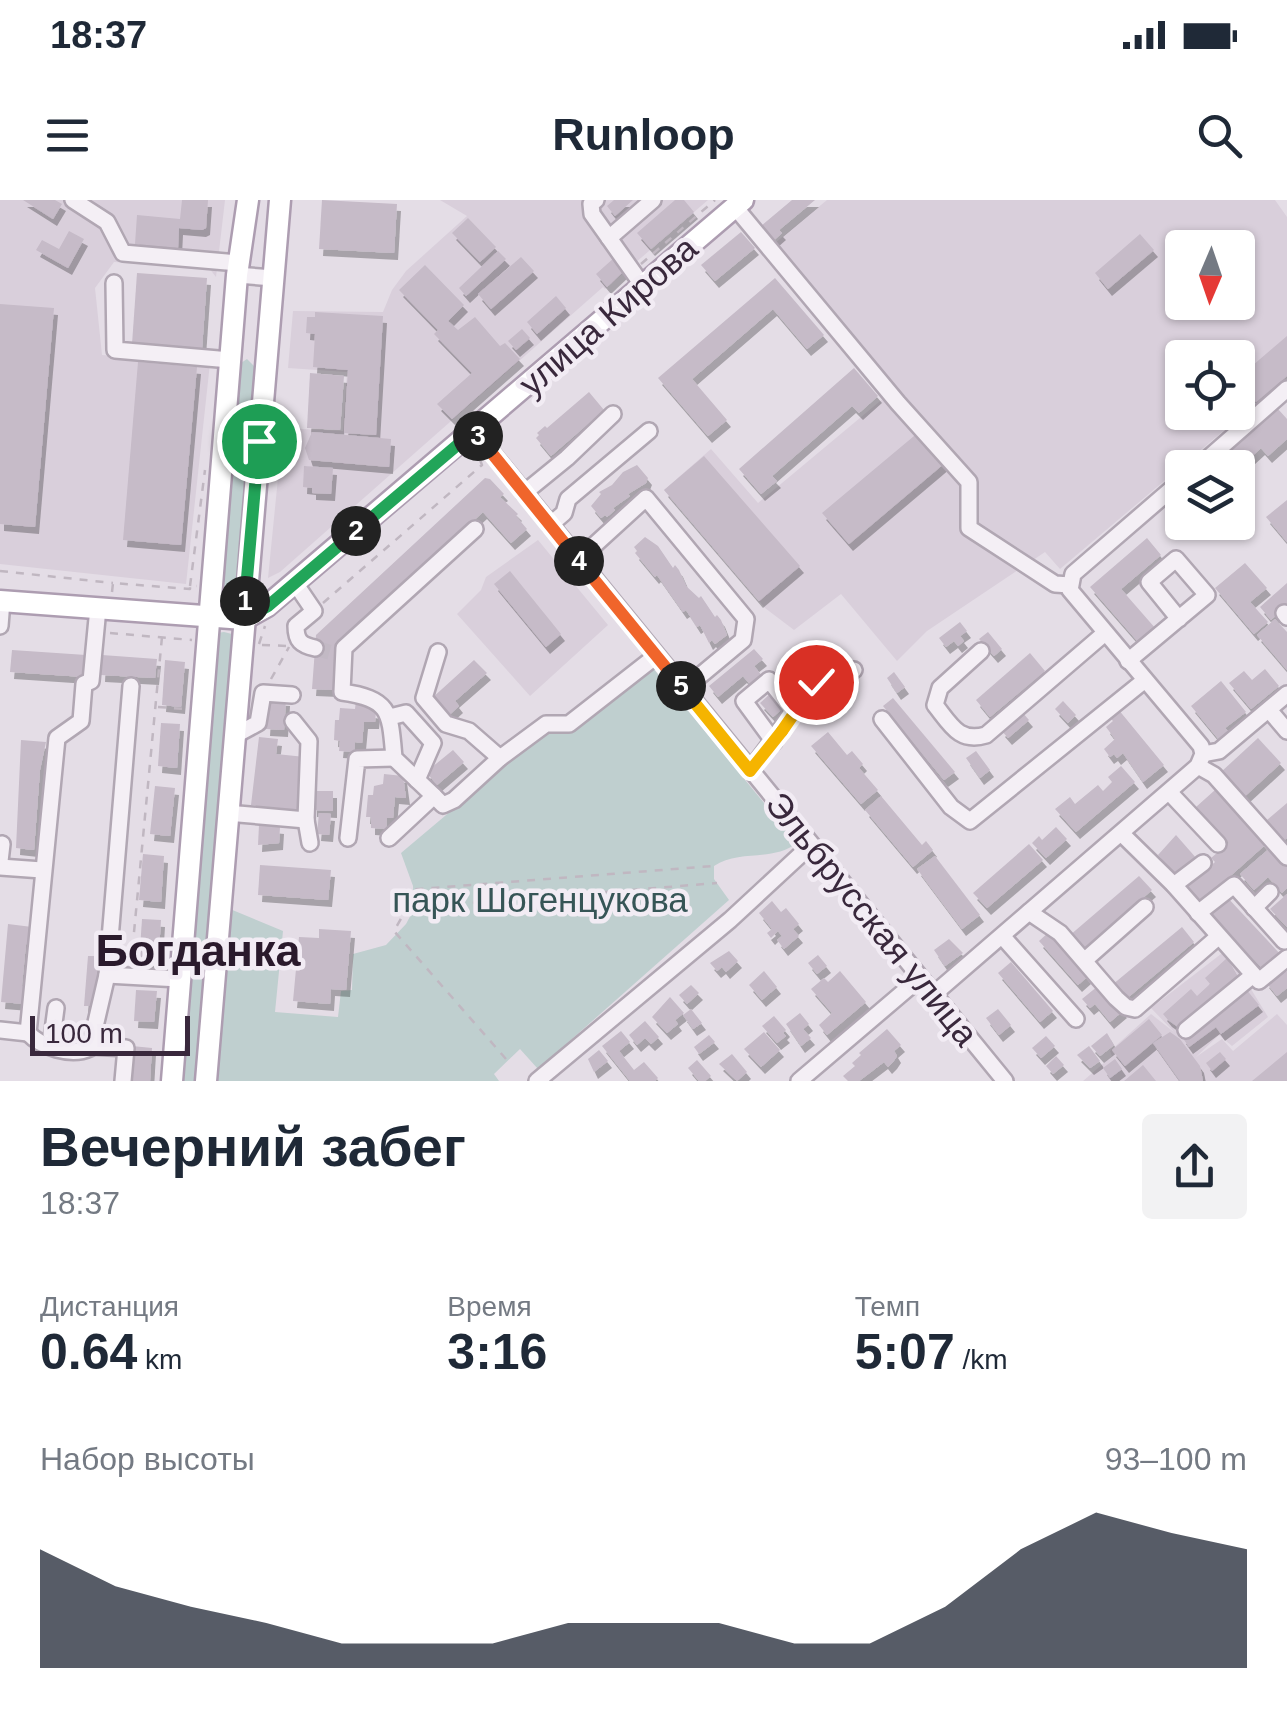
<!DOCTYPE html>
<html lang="ru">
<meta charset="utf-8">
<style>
body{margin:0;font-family:Arial,sans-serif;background:#f2f2f3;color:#1f2937;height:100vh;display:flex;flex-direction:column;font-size:38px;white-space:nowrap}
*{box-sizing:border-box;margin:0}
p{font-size:32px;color:#747a83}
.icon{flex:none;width:55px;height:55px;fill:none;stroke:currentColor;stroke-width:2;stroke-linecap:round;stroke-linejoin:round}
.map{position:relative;height:881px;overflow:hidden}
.drawer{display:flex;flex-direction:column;background:#fff;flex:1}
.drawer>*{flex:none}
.needle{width:65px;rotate:182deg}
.fabs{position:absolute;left:1165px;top:30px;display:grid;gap:20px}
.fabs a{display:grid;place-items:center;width:90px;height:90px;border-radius:10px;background:#fff;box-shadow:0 2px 8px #0004;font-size:50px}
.scale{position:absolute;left:30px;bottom:25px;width:160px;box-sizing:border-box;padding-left:10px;border:5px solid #39283c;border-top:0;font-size:28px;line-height:35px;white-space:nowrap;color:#39283c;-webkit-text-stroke:8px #f2ecf4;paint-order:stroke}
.pin{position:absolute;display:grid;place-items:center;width:85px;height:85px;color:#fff;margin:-42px;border:5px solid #fff;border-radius:50%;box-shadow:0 2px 10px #0007}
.km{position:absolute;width:50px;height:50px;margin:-25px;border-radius:50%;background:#222;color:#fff;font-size:28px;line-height:50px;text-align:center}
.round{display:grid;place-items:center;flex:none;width:105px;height:105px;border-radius:10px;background:#f2f2f3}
.overview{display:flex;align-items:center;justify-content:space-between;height:170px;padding:0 40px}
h1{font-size:55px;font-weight:800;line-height:75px}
.stats{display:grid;grid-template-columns:repeat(3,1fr);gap:15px;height:170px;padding:10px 40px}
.stats div{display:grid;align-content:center}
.stats b{font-size:50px;font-weight:800}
.stats small{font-size:28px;font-weight:400}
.stats p{font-size:28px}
.chart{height:280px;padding:20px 40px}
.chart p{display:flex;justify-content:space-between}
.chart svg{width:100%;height:180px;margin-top:10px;fill:#111827;opacity:.7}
.status{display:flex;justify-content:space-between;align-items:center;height:70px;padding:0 50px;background:#fff;direction:ltr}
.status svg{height:28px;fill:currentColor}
header{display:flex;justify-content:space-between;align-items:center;height:130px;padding:0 40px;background:#fff;font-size:45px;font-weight:800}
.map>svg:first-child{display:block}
</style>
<div class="status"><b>18:37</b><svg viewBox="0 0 49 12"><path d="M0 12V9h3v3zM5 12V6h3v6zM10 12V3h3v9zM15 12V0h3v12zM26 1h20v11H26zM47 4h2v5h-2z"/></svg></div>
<header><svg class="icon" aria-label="menu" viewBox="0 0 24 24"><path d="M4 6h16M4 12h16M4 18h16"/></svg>Runloop<svg class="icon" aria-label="search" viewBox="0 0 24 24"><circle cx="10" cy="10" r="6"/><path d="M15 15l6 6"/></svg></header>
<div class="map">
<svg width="1287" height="881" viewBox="0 0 1287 881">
<defs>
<filter id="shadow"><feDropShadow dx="4" dy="7" stdDeviation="0" flood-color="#0004"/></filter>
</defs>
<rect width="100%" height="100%" fill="#e4dde6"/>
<g fill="#d9cfdb" fill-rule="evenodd">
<polygon points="0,0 225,0 216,77 209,68 114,62 95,88 102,155 210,163 186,384 0,364"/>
<polygon points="440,0 708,0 605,89 603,87 280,372 268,378 283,228 343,231 347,172 288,168 293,111 383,112 392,90 406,71 467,16"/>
<path d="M827 0H1275L1287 17V177L1060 369 1045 352 927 431 897 461 841 394 794 430 765 408 664 290 711 249 758 303 885 197 763 53ZM1182 48H1238V102H1182ZM1182 158H1238V212H1182Z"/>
<polygon points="538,340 608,425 530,496 457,414 481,390 486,377"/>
<polygon points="1229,753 1268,817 1232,846 1219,835 1196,857 1222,839 1233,851 1277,814 1287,825 1287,881 1083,881 1112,856 1110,851 1151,814 1174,832 1151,808 1221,754"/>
</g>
<g fill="#bfcfcf">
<polygon points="247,159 255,167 236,394 228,402 220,396 238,165"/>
<polygon points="224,432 232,434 235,440 198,881 180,881 217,433"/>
<path d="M652 467 797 643C773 662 739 649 714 666V679L729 700 538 869 520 849 494 874 499 881H217L230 709 283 731 275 812 338 817 341 791 352 790 353 754 386 745 406 724 414 709 413 686 401 653 547 530 570 533Z"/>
</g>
<g fill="#c6bbc8" filter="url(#shadow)">
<polygon points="23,0 55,0 62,4 53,19"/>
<polygon points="182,0 208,0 206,28 202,30 179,28 178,48 135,44 137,15 180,19"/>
<polygon points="322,0 397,4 394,53 319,49"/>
<polygon points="614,0 633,0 615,16 607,6"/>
<polygon points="675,0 684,0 694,12 651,49 637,33"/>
<polygon points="792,0 815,0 779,30 782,33 773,41 761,26"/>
<polygon points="468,18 496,47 480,62 452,33"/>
<polygon points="69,31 84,39 68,68 36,50 42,40 59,49"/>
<polygon points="741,32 755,48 715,81 701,65"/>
<polygon points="1140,34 1154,50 1108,89 1095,73"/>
<polygon points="498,51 506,59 466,96 459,88"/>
<polygon points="521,57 534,71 491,109 478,94"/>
<polygon points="615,57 626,69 607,87 596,74"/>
<polygon points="425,65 464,105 448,121 458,130 475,117 500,146 505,143 520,159 452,219 437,204 472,173 434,134 438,130 399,90"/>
<polygon points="137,73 207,78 202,149 132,144"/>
<polygon points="775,78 824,135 807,149 773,109 692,179 727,220 708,236 658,178"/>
<polygon points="556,96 566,108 537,134 527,122"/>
<polygon points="0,104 54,108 35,327 0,324"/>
<polygon points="315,112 383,116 376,235 344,233 348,170 313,167 315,134 306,133 307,117 315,117"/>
<polygon points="522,129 530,138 516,150 508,141"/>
<polygon points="1287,136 1287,176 1256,202 1238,178"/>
<polygon points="138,162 197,167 181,345 123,340"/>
<polygon points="854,168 878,196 859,213 852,206 772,276 777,281 761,294 739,269"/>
<polygon points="310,173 344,176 340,230 307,228"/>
<polygon points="589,192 604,210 551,256 536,238 539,235 537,233 545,226 547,228"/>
<polygon points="1278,209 1287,219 1287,239 1268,256 1261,248 1239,268 1211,268"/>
<polygon points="920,231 946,262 849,344 822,313"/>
<polygon points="312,232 391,239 389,267 309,260 305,248"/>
<polygon points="704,256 800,366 759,401 664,290"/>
<polygon points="637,265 648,278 646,283 628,294 630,296 613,308 615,310 607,317 605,315 601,318 591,306 601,294 599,292 612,285 623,272"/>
<polygon points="304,266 333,268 331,294 312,293 312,288 303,287"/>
<polygon points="485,278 490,279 504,294 500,297 518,314 516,316 527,329 511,343 483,312 337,446 334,490 312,489 316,435"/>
<polygon points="1287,300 1287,342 1266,317"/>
<polygon points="645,337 658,346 673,368 675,365 679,370 686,386 699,398 701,396 715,417 717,415 721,420 727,435 715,444 712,440 709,443 700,425 697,427 686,410 683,412 657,375 655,377 635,353 637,351 634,347"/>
<polygon points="1147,338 1161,355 1121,389 1156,429 1139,443 1090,387"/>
<polygon points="1245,363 1267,388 1250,402 1268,422 1254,434 1215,388"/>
<polygon points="510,371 561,434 546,447 494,384"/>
<polygon points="1287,383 1287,405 1271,420 1260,407"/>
<polygon points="1275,419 1287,432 1287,470 1257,435"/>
<polygon points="960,422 967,431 960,436 964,441 958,446 954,441 946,447 939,438"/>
<polygon points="988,432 1002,449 994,456 979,439"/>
<polygon points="754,449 763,459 754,466 763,477 752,487 743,476 718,497 709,486"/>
<polygon points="12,450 86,455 84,477 10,472"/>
<polygon points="1030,453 1045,471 990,517 976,500"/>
<polygon points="102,455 157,459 155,478 101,475"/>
<polygon points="165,460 185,462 181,507 162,505"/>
<polygon points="474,460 487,473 455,501 459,506 447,517 431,499"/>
<polygon points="1265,469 1279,486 1251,509 1229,483 1244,471 1252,480"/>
<polygon points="894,472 905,487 897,493 887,478"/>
<polygon points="1221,481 1246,512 1225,528 1230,533 1220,541 1191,506"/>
<polygon points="770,494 783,508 773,517 760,503"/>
<polygon points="268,498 286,499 284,530 266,529"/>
<polygon points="893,498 955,572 944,580 883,506"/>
<polygon points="356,500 371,501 371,511 376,512 375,522 364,522 362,543 355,542 354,552 339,551 340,541 334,540 335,520 339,520 340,508 355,509"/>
<polygon points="1063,501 1076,515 1068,523 1055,509"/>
<polygon points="1118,509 1164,565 1143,582 1123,553 1117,558 1114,554 1110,557 1104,549 1115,539 1106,527 1113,521 1109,517"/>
<polygon points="1022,512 1029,520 1008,538 1001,530"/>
<polygon points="161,523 180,524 177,568 158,566"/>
<polygon points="828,532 847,555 852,551 863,564 859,568 878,590 861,604 811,546"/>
<polygon points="259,537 278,539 276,554 305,557 301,610 274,610 274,607 251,605"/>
<polygon points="1258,538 1281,563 1244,597 1221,572"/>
<polygon points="21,540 46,542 40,570 34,650 16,648"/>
<polygon points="453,550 464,562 437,585 426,572"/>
<polygon points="976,551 990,570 980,578 966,558"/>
<polygon points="1121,566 1135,582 1076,632 1055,609 1070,597 1075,604 1098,585 1103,591 1112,582 1108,577"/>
<polygon points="384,574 403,576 406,598 395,597 393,618 387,618 386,629 371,628 371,617 366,617 368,595 373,595 374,586 383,584"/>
<polygon points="155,586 175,588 170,636 150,634"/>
<polygon points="1215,590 1265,645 1199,704 1185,689 1215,662 1211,658 1229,643 1196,607"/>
<polygon points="313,591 333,591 333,611 313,610"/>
<polygon points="881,596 922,645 926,641 933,650 913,667 865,610"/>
<polygon points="1287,603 1287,638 1284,640 1267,620"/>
<polygon points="319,613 331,614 329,635 317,634"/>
<polygon points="259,625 280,627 279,643 258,645"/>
<polygon points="1056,627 1067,639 1046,658 1032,643 1039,636 1042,640"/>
<polygon points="1176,635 1197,659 1176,676 1158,655"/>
<polygon points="1029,644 1043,660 987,708 973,693"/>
<polygon points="1270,648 1287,667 1287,688 1282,693 1268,677 1254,690 1240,674"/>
<polygon points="143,654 164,656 161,702 139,700"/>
<polygon points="935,656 980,715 962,729 917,669"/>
<polygon points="260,665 331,670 328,700 258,695"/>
<polygon points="1139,676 1152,690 1082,751 1069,736"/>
<polygon points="1287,694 1287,727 1270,709"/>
<polygon points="1226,696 1281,755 1264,770 1208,713"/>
<polygon points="772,701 781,712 786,708 799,724 793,729 799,736 784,749 777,740 782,736 778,731 771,738 767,733 772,729 759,713"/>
<polygon points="142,719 161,720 158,766 139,764"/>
<polygon points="8,724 32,727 31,745 26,744 22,786 27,787 25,804 1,802"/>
<polygon points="1182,727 1194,742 1125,800 1112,785"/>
<polygon points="319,729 351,731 346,790 331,789 330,804 293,801 299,737 319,738"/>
<polygon points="1049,732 1087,777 1078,785 1039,741"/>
<polygon points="949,739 963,753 945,766 934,750"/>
<polygon points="729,751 738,761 726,772 722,767 717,771 710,763"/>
<polygon points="818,755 827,766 817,774 808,763"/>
<polygon points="88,756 100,756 96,806 84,806"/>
<polygon points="1227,758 1238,777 1178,827 1168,820 1163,814 1191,789 1197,796 1210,784 1205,778"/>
<polygon points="1011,762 1053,811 1040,822 998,773"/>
<polygon points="1282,766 1287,772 1287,788 1277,796 1265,781"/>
<polygon points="764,771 777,787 762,800 749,785"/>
<polygon points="840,771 866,802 827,835 819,825 832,813 811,789 824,778 828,782"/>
<polygon points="691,785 699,793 687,804 679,795"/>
<polygon points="1098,786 1123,811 1110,822 1095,804 1090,808 1082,799"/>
<polygon points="1246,789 1259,805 1221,834 1216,827 1189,847 1182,837"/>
<polygon points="136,790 157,791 154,822 134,821"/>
<polygon points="670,797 684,813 675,820 678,824 667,833 652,817"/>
<polygon points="691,809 702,823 693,829 683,815"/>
<polygon points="998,809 1011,825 999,835 986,818"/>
<polygon points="800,813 809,824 803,829 811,838 801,846 786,824"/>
<polygon points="774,816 786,830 783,833 786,836 777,843 762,826"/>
<polygon points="1149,819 1162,835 1125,866 1112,850"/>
<polygon points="645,821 659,837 651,844 645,838 637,845 629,835"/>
<polygon points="887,829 901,845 894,851 897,856 893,862 888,867 884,862 859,881 848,881 843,876 855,866 852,863 861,855 859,853"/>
<polygon points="621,831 630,842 619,851 634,870 644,862 658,878 655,881 630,881 602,846"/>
<polygon points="764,832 780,850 761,867 744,849"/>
<polygon points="1170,832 1180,839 1200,866 1203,881 1180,881 1153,843"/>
<polygon points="1107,833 1114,845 1100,856 1091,846"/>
<polygon points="709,835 715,842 699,854 694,847"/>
<polygon points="1046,836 1055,846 1041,858 1032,848"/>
<polygon points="132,846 152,848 150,881 129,881"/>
<polygon points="1089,846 1100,861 1090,868 1077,855"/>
<polygon points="599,850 608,861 594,872 588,859"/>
<polygon points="1220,852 1226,859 1212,871 1206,863"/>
<polygon points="1287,852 1287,881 1252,881"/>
<polygon points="732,854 747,872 737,881 719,864"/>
<polygon points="1056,856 1064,865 1053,874 1046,866"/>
<polygon points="1115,859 1122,869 1110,878 1103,868"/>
<polygon points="697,860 711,876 705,881 699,881 688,868"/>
<polygon points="1143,865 1156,881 1124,881"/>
</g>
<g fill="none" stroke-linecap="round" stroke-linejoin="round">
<polyline stroke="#c2b9c4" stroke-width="15" stroke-dasharray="15 8" stroke-linecap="butt" points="315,448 336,454"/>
<g stroke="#b1a7b3" stroke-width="20">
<g id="minor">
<polyline points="73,0 107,22 123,53 238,63"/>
<polyline points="596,0 591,4 592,14 609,38"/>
<polyline points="735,7 898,203 969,282 969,328 1055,384 1070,385"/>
<polyline points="237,75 273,78"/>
<polyline points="114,83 115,150 230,160"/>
<polyline points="643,86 609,38 653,0"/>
<polyline points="474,231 1005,881"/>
<polyline points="1197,268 1287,189"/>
<polyline points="524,293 567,258 613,214"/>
<polyline points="550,325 564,313 568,299 649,231"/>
<polyline points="578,360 646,298 746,419 743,440 683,490"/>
<path d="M295 383 314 411 296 426C296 441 301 445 315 448"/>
<polyline points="1284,413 1287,417"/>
<polyline points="0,426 2,401"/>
<path d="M981 451 940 488 935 505C951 525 959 543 986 535L1105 433"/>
<polyline points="438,452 424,498 446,524 469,531 500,558"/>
<polyline points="1128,461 1207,395 1176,359 1149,382 1179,419"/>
<polyline points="131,486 107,775 179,779"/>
<polyline points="1269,510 1287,531"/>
<polyline points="390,517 406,513 433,543 417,580"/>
<polyline points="882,519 951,607 970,621 1145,480"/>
<polyline points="234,536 258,523 263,493 292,495"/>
<polyline points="774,542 744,501 769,480 795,513"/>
<polyline points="1203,554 1219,551 1287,494"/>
<polyline points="1198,566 1214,575 1287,657"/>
<polyline points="750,571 816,482 834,472 854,470"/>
<polyline points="1170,593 1218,644"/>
<path d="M434 596 394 558C390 512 391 499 342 492L344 448 475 329"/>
<polyline points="227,613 306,620 309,541 293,521"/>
<polyline points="306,620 310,643"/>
<polyline points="1122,634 1174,685 1259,781 1287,758"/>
<polyline points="348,638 357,559 394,558"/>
<polyline points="389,638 434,596 443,605 454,600 500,558 546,524 569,524 656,456"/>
<polyline points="0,661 2,644"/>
<polyline points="0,667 42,670"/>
<polyline points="1174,685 1203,663"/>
<polyline points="1254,708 1270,692"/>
<polyline points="1029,712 1060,733 1116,798 1126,807 1135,809 1218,737"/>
<polyline points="1198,713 1234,685 1284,741"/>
<polyline points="1003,737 1076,819"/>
<polyline points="1085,760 1145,707"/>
<polyline points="934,794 1198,566 1203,554 1201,546 1070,390 1073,374 1182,280"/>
<polyline points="0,830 28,833 57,538 81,521 84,484 91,481 98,408"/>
<polyline points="1186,830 1252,776"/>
<path d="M28 833C41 847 71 857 90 848L107 775"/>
<polyline points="51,846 56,808"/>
<polyline points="91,846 126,848 123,881"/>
<polyline points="537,881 730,720 811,645"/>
<polyline points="799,881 920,778"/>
</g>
</g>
<g stroke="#ad9db1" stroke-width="25">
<g id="major">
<polyline points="0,401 244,419 267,406 743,0"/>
<polyline points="172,881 237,75 248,0"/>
<polyline points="206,881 280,0"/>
</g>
</g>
<g stroke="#c0b7c1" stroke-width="2.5" stroke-dasharray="8 8" stroke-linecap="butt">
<polyline points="641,64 715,0"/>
<polyline points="0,371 113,383"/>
<polyline points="190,386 205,270"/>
<polyline points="112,392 113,383 190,389 190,386 197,386"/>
<polyline points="323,403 482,265 478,255"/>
<polyline points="110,433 192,440"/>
<polyline points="259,444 265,426"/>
<polyline points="262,445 289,446"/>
<polyline points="271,479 289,447"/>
<polyline points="158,507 185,509"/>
<polyline points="409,708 717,683"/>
<polyline points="131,764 162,437"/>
<polyline points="506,859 394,731 407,708 406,690 713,666"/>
</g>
<use href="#minor" stroke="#f4eff5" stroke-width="15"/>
<use href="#major" stroke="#fff" stroke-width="20"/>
</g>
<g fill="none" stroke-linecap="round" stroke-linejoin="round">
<g stroke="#fff" stroke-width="20">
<polyline id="split-1" points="245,401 259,241"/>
</g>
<g stroke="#fff" stroke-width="20">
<polyline id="split-2" points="245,401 244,419 268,406 356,331"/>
</g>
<g stroke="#fff" stroke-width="20">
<polyline id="split-3" points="356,331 474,231 478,236"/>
</g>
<g stroke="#fff" stroke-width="20">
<polyline id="split-4" points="478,236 579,361"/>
</g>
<g stroke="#fff" stroke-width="20">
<polyline id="split-5" points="579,361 681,486"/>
</g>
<g stroke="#fff" stroke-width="20">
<polyline id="split-6" points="681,486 750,571 782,531"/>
</g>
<g stroke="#fff" stroke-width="20">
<polyline id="split-7" points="782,531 816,482"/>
</g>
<use href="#split-1" stroke="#22a559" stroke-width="12"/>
<use href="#split-2" stroke="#22a559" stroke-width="12"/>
<use href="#split-3" stroke="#22a559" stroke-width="12"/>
<use href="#split-4" stroke="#f0652b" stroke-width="12"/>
<use href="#split-5" stroke="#f0652b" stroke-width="12"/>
<use href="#split-6" stroke="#f5b400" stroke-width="12"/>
<use href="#split-7" stroke="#f5b400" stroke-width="12"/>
</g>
<g text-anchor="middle" stroke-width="9" stroke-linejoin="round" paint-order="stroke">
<g font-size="35" fill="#39283c" stroke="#f2ecf4">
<text transform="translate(608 116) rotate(-41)" y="12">улица Кирова</text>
<text transform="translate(872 719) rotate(51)" y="12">Эльбрусская улица</text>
</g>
<g font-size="35" fill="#365556" stroke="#f2ecf4">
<text x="540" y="712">парк Шогенцукова</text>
</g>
<g font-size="45" font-weight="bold" fill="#2a1a2c" stroke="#f2ecf4">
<text x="198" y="766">Богданка</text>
</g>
</g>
</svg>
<div class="fabs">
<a><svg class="needle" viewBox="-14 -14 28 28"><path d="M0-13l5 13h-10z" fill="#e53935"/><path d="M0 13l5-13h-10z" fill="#747a83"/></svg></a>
<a><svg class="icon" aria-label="locate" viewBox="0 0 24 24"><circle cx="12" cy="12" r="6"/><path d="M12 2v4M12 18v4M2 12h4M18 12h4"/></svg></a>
<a><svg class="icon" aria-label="layers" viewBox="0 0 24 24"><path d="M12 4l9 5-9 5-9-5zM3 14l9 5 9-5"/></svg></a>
</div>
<div class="scale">100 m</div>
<div class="pin" style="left:259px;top:241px;background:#1e9e55"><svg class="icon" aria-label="arrive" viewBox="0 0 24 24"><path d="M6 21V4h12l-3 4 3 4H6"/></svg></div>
<div class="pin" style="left:816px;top:482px;background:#d93025"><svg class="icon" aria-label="check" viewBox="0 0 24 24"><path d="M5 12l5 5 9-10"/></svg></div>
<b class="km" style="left:245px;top:401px">1</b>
<b class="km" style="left:356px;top:331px">2</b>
<b class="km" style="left:478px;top:236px">3</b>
<b class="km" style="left:579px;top:361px">4</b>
<b class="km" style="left:681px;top:486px">5</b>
</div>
<section class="drawer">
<div class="overview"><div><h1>Вечерний забег</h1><p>18:37</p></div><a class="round"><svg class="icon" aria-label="share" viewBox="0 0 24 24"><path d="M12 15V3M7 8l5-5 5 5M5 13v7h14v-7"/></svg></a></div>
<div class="stats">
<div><p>Дистанция</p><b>0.64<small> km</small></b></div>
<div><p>Время</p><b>3:16</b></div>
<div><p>Темп</p><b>5:07<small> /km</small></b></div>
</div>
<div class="chart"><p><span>Набор высоты</span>93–100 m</p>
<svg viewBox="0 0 160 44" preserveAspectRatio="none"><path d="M0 44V15L10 24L20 29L30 33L40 38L50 38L60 38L70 33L80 33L90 33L100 38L110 38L120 29L130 15L140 6L150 11L160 15V44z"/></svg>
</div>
</section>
